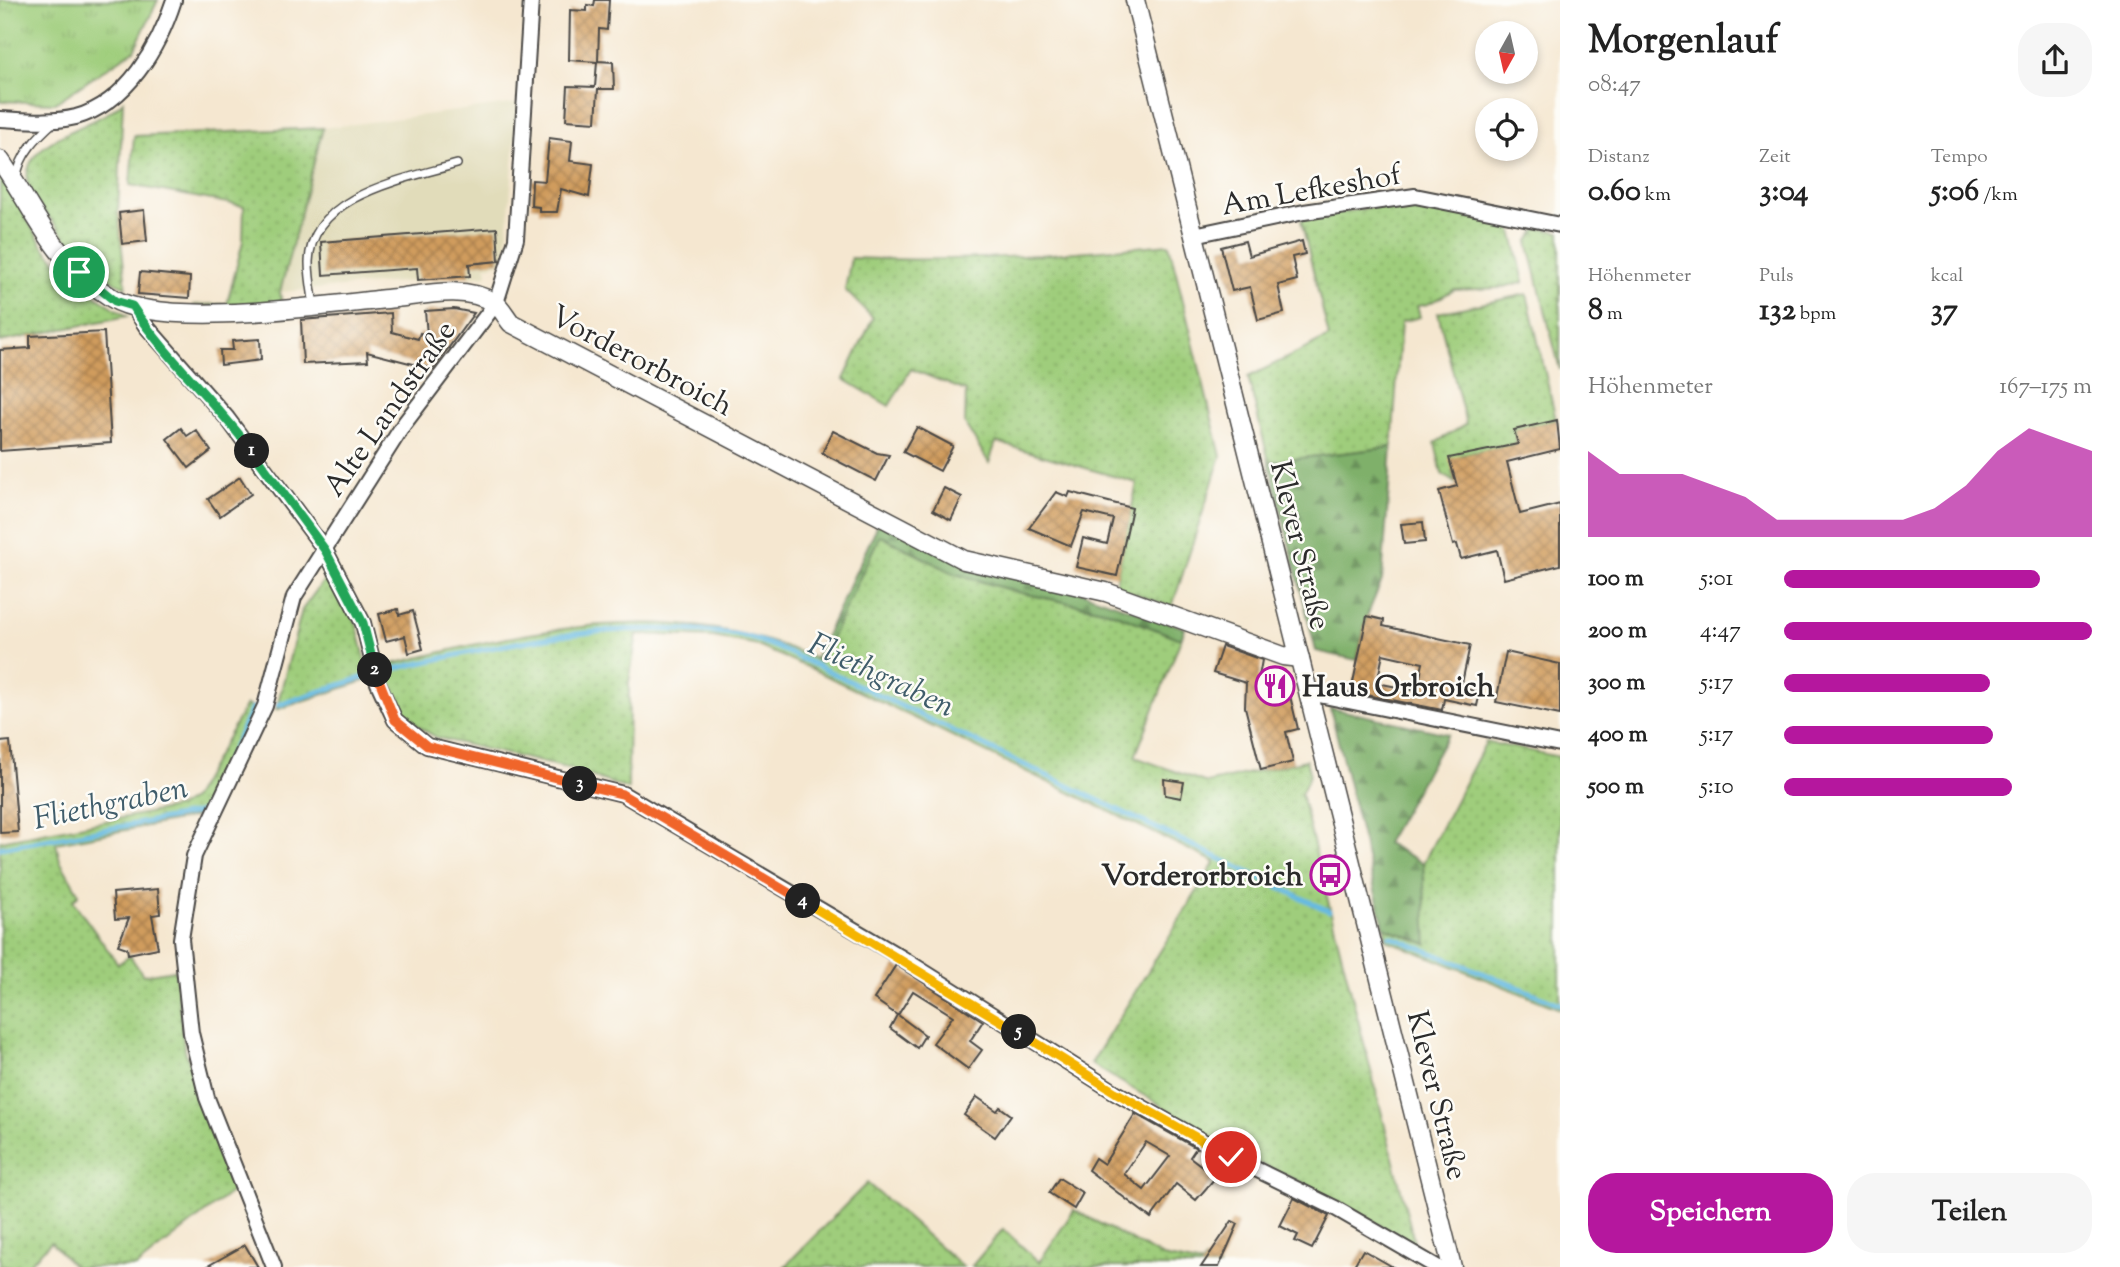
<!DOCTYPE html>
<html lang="de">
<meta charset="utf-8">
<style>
body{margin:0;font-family:"Sorts Mill Goudy",serif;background:#f6f6f6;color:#222;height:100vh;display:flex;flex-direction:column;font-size:26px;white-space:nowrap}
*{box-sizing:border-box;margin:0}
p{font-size:23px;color:#767676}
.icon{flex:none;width:38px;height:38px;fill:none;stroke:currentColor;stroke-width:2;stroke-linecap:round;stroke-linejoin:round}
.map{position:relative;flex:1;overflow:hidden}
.side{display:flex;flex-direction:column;background:#fff;width:560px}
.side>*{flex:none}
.needle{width:46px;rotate:188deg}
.buttons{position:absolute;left:1475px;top:21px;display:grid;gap:14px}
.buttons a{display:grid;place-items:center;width:63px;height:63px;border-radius:50%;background:#fff;box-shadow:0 4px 10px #0003;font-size:35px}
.pin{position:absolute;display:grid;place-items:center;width:60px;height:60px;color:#fff;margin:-30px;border:4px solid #fff;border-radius:50%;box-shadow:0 2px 7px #0007}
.km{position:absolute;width:35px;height:35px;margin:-18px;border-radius:50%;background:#222;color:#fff;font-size:19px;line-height:35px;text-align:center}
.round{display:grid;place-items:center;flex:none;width:74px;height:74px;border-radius:28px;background:#f6f6f6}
.summary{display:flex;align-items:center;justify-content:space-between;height:119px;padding:0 28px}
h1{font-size:38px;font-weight:700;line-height:52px}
.stats{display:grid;grid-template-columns:repeat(3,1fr);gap:10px;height:119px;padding:7px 28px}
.stats div{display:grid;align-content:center}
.stats b{font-size:30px;font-weight:700}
.stats small{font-size:19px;font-weight:400}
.stats p{font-size:19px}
.chart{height:196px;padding:14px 28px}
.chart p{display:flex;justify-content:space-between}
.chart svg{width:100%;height:126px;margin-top:7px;fill:#b5179e;opacity:.7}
.cta{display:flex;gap:14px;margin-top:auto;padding:14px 28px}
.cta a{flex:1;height:80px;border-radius:28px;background:#b5179e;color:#fff;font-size:28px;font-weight:700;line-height:80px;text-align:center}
.cta a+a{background:#f6f6f6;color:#222}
ul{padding:0 28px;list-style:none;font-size:23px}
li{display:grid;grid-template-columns:112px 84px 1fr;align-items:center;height:52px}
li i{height:18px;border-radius:9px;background:#b5179e}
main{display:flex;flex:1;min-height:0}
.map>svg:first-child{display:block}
</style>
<main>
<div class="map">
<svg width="1560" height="1267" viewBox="0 0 1560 1267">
<defs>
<pattern id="grass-dots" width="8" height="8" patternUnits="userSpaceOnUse" patternTransform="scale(1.75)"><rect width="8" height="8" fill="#9fcd7b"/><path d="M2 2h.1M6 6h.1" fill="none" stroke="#89b06a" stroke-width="1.8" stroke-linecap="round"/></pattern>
<pattern id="forest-firs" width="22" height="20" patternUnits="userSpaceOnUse" patternTransform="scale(1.75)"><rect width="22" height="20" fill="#7fb06b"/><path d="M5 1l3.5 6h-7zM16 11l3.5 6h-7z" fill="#688f58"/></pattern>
<pattern id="park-tufts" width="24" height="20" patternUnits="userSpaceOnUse" patternTransform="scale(1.75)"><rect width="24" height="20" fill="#9fcd7b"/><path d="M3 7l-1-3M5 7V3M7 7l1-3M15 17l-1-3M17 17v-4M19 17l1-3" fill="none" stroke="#89b06a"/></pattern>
<pattern id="building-cross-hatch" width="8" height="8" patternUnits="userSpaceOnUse" patternTransform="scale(1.75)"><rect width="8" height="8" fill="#d09c5d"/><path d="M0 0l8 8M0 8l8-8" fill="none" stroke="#a97f4d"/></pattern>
</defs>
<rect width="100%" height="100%" fill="#fdfcf7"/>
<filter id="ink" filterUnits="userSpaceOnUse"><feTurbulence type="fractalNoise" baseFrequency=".0143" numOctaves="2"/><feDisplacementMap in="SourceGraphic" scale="14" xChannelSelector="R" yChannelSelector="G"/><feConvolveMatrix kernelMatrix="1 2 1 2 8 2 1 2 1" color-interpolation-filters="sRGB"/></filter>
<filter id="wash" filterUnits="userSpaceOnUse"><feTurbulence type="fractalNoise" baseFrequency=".00686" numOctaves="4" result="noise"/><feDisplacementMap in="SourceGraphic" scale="28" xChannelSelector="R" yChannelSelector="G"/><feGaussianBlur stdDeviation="1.57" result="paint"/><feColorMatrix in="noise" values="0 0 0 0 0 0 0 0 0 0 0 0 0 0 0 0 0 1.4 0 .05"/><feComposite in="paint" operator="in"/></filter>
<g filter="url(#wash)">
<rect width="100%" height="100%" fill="#f5e7d0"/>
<polygon fill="#e1dcba" points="518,103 505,261 486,266 487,275 280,292 323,128"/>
<g fill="url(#grass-dots)" stroke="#657c53" stroke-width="2">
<path d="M123 101 118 211 126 287C95 276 74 250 55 224 47 214 33 201 29 190 13 137 99 129 123 101Z"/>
<polygon points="323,128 280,292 282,304 237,308 193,305 227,304 243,241 244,206 130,185 134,136"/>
<polygon points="0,174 44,248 79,285 127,316 0,342"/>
<polygon points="1412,200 1510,222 1524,282 1498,288 1454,290 1428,304 1417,306 1420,317 1401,322 1392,447 1269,462 1248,377 1329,337 1301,220"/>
<polygon points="1538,228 1560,232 1560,370 1528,242"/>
<path d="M1169 244 1221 456 1172 607 1115 586 1137 483 996 442 989 463 965 424 966 391 911 369 889 406 844 379 873 318 845 290 851 258C957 263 1063 254 1169 244Z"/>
<polygon points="1527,294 1556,420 1514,430 1517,444 1462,455 1460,469 1452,472 1455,483 1442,474 1435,443 1466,424 1438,313"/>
<path d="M879 535 953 573 1017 592 1108 611 1181 639 1135 757 1207 783 1306 760 1310 775 1301 794 1415 1245 1304 1183 1233 1152 1182 1118 1091 1064 1215 862 810 668 753 644 713 637 637 634 629 682 628 789 571 769 438 738C406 722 392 702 381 667 525 631 679 593 820 661Z"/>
<polygon points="330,572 356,622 370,679 276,710 302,610"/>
<polygon points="246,705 257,710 205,815 56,843 60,861 79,894 73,901 118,964 130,956 143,975 175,970 184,1047 234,1190 136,1267 74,1267 51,1242 26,1267 0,1267 0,841 179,807 193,798"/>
<polygon points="1486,742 1560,757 1560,1009 1387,940 1384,927 1426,944 1423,863"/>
<polygon points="867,1183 963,1267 784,1267"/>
<polygon points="1074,1210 1163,1257 1202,1265 1205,1260 1220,1267 971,1267 1003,1229 1039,1262"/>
</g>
<g fill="url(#forest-firs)" stroke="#556e4b" stroke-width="2">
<polygon points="1392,447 1382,580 1367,616 1357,660 1316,651 1269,462"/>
<polygon points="879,522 1185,628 1181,639 1108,611 1017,592 953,573 880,535 820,662 815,659"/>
<polygon points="1330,708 1448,734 1386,843 1423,863 1427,944 1384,927"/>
</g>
<polygon fill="url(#park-tufts)" stroke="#657c53" stroke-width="2" points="0,0 158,0 134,50 55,103 0,101"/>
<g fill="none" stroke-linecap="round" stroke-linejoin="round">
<g stroke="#66bae2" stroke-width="5">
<path d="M385 671C483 649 578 625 680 630 704 631 730 632 754 639 775 645 797 657 818 666L1329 911"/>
<polyline points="278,705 368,676"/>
<polyline points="0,848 203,812 252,708"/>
<polyline points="1390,936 1560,1004"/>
</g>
</g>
<g id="blocks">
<g fill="url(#building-cross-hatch)" fill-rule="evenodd">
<polygon points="595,0 609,0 607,30 599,29 598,61 613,62 614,89 598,89 596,122 566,120 568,86 595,87 597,62 569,60 570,10 587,11 587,5 594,6"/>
<polygon points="549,138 572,141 570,161 593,164 589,197 561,189 557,212 539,212 539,207 531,206 532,180 545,181"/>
<polygon points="144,210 147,241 122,244 119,213"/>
<polygon points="497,228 499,261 469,264 470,276 418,280 417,268 323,275 321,242"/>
<polygon points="1245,241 1249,256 1302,241 1305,254 1292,257 1297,280 1278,285 1284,313 1258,320 1250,287 1232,291 1221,247"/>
<polygon points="140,272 190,277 189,298 138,294"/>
<polygon points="454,309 474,313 433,369 367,352 368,361 303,364 301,320 391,313 392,332 418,339 420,333 427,335 425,311"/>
<polygon points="104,332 111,443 0,451 0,350 30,348 30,336"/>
<polygon points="260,339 261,360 221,365 220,350 233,350 232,341"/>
<polygon points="1557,420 1560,449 1507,462 1520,514 1560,504 1560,565 1504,579 1497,550 1461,559 1457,544 1453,545 1439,491 1457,486 1449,458 1518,444 1514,430"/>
<polygon points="917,427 953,446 940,471 903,452"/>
<polygon points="181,428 187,436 196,430 211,451 189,468 167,439"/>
<polygon points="833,431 877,453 889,455 876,481 822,453"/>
<polygon points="240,477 251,494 220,516 208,499"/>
<polygon points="944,488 962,497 951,520 933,510"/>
<polygon points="1056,492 1068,497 1070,492 1132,508 1117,576 1076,567 1083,538 1107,544 1113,519 1084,512 1071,546 1029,528"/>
<polygon points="1423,522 1425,542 1404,544 1401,524"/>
<polygon points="398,609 399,615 413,611 423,649 409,653 405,636 386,641 379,614"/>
<path d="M1367 616 1384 620 1383 626 1470 645 1461 688 1480 692 1477 706 1444 699 1442 710 1351 692ZM1383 654 1423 663 1417 691 1377 683Z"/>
<polygon points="1222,646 1262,660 1259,677 1284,671 1298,729 1286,732 1293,762 1261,770 1245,707 1246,683 1213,673"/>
<polygon points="1506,652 1560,664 1560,715 1496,702"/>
<polygon points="10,741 18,832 0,833 0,742"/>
<polygon points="1164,779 1184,782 1181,798 1165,795"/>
<polygon points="158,889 160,914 152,915 158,948 128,954 127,948 118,945 129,918 115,919 113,893"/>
<polygon points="896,965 983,1021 970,1041 982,1050 968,1069 933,1043 953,1016 913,991 898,1015 925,1035 917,1048 890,1028 897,1015 874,999"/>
<polygon points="977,1097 997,1111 1000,1107 1011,1115 995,1137 964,1115"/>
<path d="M1135 1114 1196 1148 1190 1157 1216 1177 1196 1200 1176 1184 1151 1218 1088 1170 1095 1158 1104 1164ZM1146 1142 1170 1156 1144 1190 1124 1174Z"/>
<polygon points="1059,1178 1083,1193 1074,1209 1049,1193"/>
<polygon points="1294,1198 1329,1216 1312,1249 1295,1241 1298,1235 1280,1226"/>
<polygon points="1232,1221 1238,1224 1219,1267 1201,1267"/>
<polygon points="245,1245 258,1267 206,1267"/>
<polygon points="1363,1250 1393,1267 1353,1267"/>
</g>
</g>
</g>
<g filter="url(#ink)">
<use href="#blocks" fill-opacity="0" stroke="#494744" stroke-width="2"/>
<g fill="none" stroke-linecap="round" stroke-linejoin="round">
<g stroke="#494744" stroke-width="10">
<g id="service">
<path d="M17 177C19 155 38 136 54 122"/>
<path d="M314 306C312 292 309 277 309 262 311 194 406 179 457 164"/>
</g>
</g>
<g stroke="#494744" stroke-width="18">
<g id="minor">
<path d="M0 119C25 120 51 123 76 117 127 103 159 47 174 0"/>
<polyline points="1194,235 1304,212 1415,196 1560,225"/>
<polyline points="133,306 146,326 227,418 325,550 363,623 378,683 395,720 427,746 623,794 902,958 1115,1092 1231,1157 1335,1208 1437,1267"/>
<polyline points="1309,693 1560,744"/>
<polyline points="274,1267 207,1098 191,1033 181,939 194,856 265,706 294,597 404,424 496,303 516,239 531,0"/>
</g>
</g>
<g stroke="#494744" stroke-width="21">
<g id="tertiary">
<polyline points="1135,0 1452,1267"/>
<path d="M0 160C37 213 52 261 112 298 163 330 334 304 396 298 428 294 465 285 495 303 501 307 506 317 511 323L964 560 1106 592 1283 656 1300 658"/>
</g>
</g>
<use href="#service" stroke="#fff" stroke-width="7"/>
<use href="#minor" stroke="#fff" stroke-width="14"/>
<use href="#tertiary" stroke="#fff" stroke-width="18"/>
</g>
</g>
<g fill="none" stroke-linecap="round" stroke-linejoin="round" filter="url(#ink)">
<g stroke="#fff" stroke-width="14">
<path id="split-1" d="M79 272 115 301 132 306C166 358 215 401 252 451"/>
</g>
<g stroke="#fff" stroke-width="14">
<polyline id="split-2" points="252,451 325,550 363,623 375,670"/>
</g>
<g stroke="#fff" stroke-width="14">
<polyline id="split-3" points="375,670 395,720 427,746 580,784"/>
</g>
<g stroke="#fff" stroke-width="14">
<polyline id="split-4" points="580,784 622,794 803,901"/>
</g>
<g stroke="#fff" stroke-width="14">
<polyline id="split-5" points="803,901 1019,1032"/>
</g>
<g stroke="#fff" stroke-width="14">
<polyline id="split-6" points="1019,1032 1115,1092 1231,1157"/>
</g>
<use href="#split-1" stroke="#22a559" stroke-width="9"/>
<use href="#split-2" stroke="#22a559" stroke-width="9"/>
<use href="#split-3" stroke="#f0652b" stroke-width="9"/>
<use href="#split-4" stroke="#f0652b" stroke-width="9"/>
<use href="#split-5" stroke="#f5b400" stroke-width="9"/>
<use href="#split-6" stroke="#f5b400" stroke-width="9"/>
</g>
<defs>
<g id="restaurant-ring" transform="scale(2.0125)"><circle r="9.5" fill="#fdfcf7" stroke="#b5179e" stroke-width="1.5"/><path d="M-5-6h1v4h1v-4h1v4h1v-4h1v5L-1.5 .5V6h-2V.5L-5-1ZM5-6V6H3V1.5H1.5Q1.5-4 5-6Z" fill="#b5179e"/></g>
<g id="bus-ring" transform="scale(2.0125)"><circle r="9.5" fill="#fdfcf7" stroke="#b5179e" stroke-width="1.5"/><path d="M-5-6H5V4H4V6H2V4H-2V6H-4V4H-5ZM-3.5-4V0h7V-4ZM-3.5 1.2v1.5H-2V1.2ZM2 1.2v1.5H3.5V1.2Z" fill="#b5179e"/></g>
</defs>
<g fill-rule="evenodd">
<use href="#restaurant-ring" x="1275" y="686"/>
<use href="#bus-ring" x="1330" y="875"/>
</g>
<g text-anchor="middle" stroke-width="5" stroke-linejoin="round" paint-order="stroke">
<g font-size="30" fill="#2b2b2b" stroke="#fdfcf7">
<text transform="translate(1311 189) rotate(-10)" y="10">Am Lefkeshof</text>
<text transform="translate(642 360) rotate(28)" y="10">Vorderorbroich</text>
<text transform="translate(389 408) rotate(-55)" y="10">Alte Landstraße</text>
<text transform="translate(1301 545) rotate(76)" y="10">Klever Straße</text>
<text transform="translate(1438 1095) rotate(76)" y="10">Klever Straße</text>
</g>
<g font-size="30" font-weight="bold" fill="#2b2b2b" stroke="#fdfcf7" text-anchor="start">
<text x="1302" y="696">Haus Orbroich</text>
<text x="1303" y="885" text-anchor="end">Vorderorbroich</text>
</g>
<g font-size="32" font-style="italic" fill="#405d6b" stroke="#fdfcf7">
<text transform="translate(882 674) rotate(25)" y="11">Fliethgraben</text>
<text transform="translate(110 802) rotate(-12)" y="11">Fliethgraben</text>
</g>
</g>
</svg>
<div class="buttons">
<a><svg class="needle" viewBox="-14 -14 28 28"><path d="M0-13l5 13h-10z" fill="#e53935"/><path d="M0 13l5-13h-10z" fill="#767676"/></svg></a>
<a><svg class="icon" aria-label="locate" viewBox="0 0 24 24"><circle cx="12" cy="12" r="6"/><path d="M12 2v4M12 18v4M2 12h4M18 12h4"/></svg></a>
</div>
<div class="pin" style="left:79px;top:272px;background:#1e9e55"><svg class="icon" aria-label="arrive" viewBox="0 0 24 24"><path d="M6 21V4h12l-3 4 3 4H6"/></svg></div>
<div class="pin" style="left:1231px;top:1157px;background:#d93025"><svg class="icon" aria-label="check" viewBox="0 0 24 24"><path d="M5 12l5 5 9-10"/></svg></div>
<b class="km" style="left:252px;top:451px">1</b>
<b class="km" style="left:375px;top:670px">2</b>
<b class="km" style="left:580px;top:784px">3</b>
<b class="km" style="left:803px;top:901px">4</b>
<b class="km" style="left:1019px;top:1032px">5</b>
</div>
<section class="side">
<div class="summary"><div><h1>Morgenlauf</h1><p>08:47</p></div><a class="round"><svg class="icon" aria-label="share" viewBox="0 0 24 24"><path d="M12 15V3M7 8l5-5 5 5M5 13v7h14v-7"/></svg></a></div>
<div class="stats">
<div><p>Distanz</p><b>0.60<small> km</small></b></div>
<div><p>Zeit</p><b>3:04</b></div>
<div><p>Tempo</p><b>5:06<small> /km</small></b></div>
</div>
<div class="stats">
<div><p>Höhenmeter</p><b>8<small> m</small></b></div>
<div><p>Puls</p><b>132<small> bpm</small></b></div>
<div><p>kcal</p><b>37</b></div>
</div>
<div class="chart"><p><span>Höhenmeter</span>167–175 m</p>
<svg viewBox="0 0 160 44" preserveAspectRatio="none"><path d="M0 44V14L10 22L20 22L30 22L40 26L50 30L60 38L70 38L80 38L90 38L100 38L110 34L120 26L130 14L140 6L150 10L160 14V44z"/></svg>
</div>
<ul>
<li><b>100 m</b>5:01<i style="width:83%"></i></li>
<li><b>200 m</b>4:47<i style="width:100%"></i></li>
<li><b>300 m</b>5:17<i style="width:67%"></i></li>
<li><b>400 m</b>5:17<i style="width:68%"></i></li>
<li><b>500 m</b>5:10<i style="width:74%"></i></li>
</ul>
<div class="cta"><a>Speichern</a><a>Teilen</a></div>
</section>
</main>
